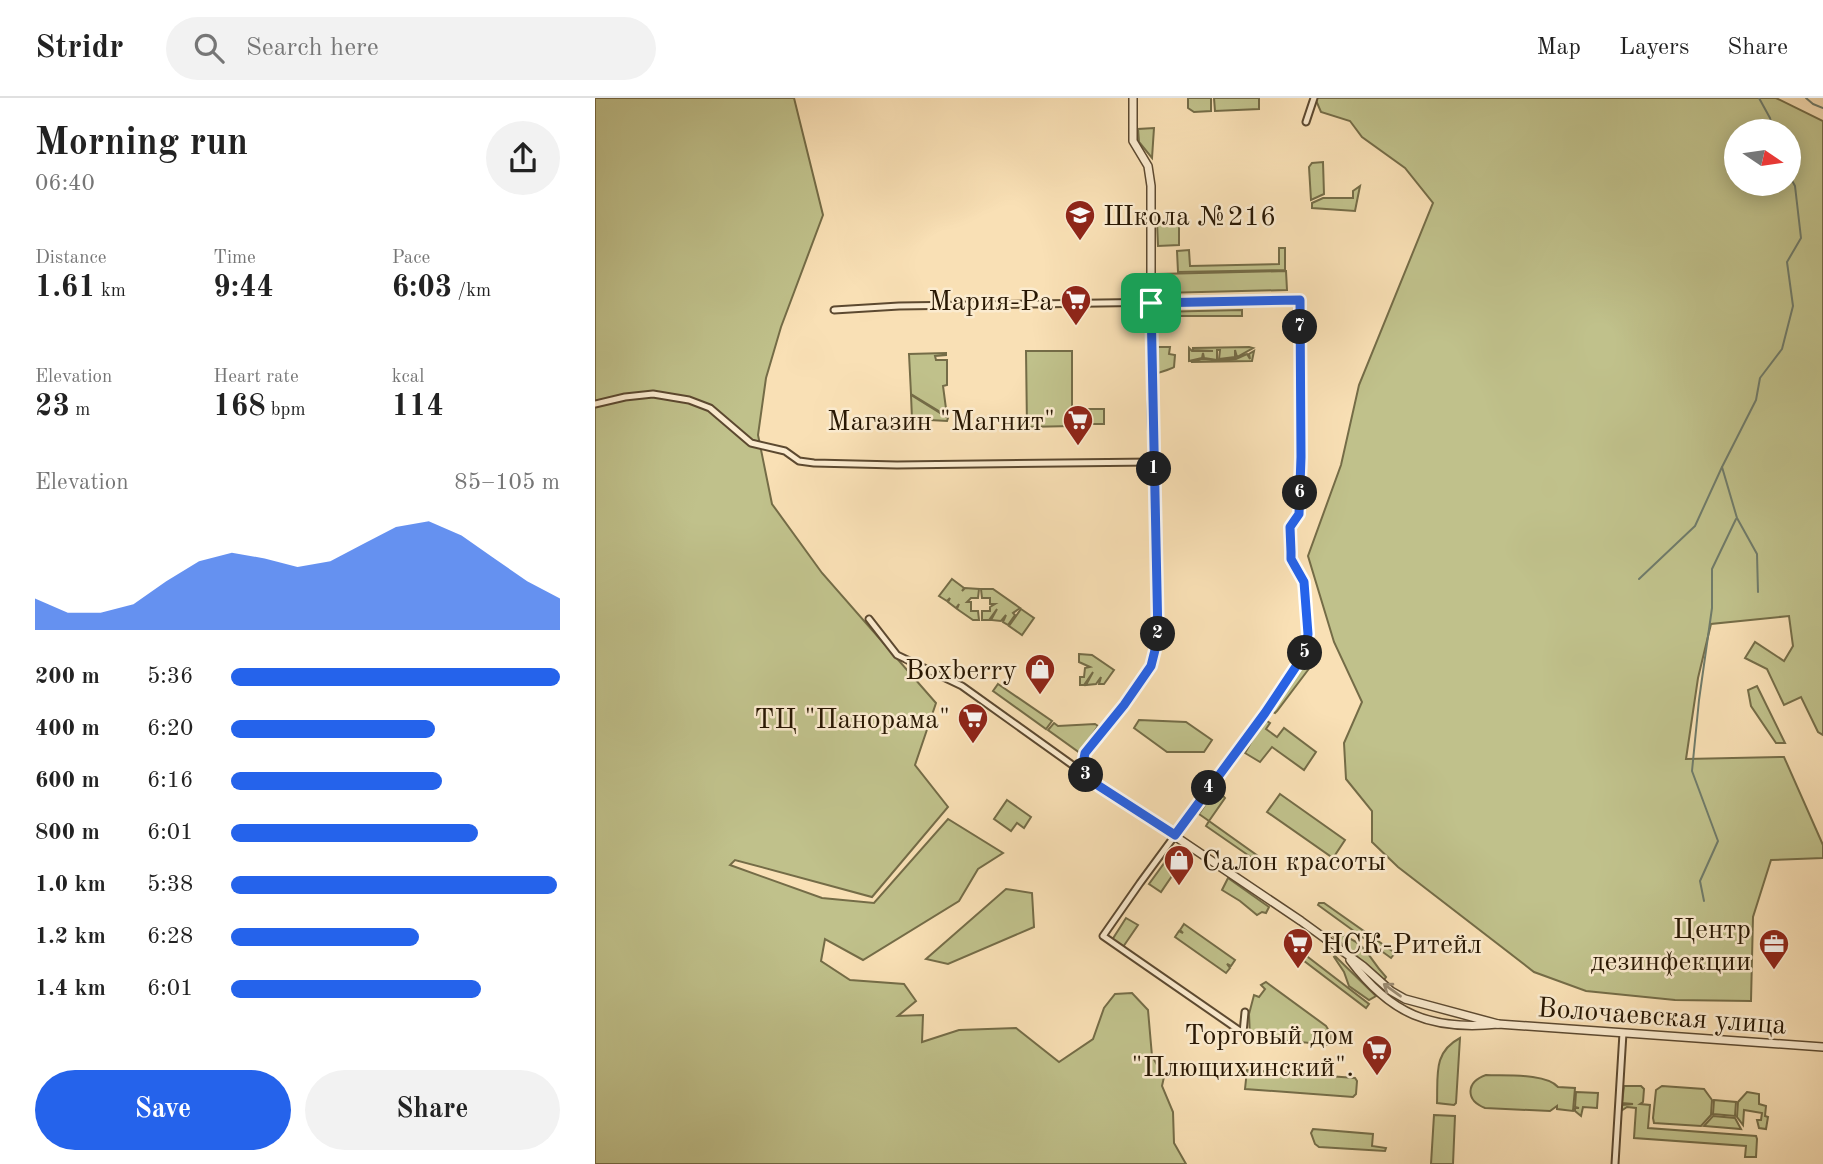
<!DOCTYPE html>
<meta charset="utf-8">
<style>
body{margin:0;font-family:"Old Standard TT",serif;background:#f2f2f2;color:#222;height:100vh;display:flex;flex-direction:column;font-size:26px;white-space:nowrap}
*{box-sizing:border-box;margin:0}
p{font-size:23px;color:#767676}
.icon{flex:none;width:38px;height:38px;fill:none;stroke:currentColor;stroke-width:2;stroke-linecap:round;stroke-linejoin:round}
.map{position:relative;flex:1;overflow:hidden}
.details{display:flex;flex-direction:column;background:#fff;width:595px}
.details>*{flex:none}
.needle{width:46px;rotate:103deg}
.fabs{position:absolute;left:1129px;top:21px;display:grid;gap:14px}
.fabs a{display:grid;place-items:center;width:77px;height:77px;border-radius:50%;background:#fff;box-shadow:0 4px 18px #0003;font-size:35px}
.pin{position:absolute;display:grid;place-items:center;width:60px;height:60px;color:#fff;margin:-30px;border-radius:14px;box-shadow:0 4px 10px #0006}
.km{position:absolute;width:35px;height:35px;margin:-18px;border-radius:50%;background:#222;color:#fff;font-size:19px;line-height:35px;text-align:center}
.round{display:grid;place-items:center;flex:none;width:74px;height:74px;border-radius:37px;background:#f2f2f2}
.head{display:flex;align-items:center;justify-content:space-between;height:119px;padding:0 35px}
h1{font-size:38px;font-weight:700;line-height:52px}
.stats{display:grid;grid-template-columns:repeat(3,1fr);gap:10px;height:119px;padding:7px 35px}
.stats div{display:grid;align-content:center}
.stats b{font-size:30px;font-weight:700}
.stats small{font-size:19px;font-weight:400}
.stats p{font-size:19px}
.chart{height:196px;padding:14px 35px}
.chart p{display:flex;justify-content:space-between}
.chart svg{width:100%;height:126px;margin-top:7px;fill:#2563eb;opacity:.7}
.action{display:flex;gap:14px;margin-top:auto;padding:14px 35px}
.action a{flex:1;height:80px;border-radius:42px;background:#2563eb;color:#fff;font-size:28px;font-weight:700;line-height:80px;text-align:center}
.action a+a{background:#f2f2f2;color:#222}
ul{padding:0 35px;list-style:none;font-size:23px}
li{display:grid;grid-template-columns:112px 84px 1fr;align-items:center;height:52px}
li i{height:18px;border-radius:9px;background:#2563eb}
header{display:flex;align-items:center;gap:42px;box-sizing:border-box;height:98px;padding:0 35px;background:#fff;border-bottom:2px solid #e0e0e0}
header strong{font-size:33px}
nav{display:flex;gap:38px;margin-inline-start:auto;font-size:24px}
.search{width:490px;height:63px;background:#f2f2f2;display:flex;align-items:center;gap:18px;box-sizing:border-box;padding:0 24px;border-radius:38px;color:#767676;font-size:26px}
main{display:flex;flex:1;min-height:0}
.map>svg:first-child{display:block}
</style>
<header>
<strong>Stridr</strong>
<div class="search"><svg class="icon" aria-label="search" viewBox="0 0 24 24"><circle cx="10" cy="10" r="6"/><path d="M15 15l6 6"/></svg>Search here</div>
<nav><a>Map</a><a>Layers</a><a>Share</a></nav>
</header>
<main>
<section class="details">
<div class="head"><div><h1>Morning run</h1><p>06:40</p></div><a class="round"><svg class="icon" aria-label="share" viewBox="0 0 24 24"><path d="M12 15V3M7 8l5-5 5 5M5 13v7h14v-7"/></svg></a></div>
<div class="stats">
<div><p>Distance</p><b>1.61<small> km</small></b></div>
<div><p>Time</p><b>9:44</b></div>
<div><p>Pace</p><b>6:03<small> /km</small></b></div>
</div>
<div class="stats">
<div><p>Elevation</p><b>23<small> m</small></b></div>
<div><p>Heart rate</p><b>168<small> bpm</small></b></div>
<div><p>kcal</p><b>114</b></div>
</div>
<div class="chart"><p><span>Elevation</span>85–105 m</p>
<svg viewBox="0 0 160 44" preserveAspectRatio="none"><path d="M0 44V33L10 38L20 38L30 35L40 27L50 20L60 17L70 19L80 22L90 20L100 14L110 8L120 6L130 11L140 19L150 27L160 33V44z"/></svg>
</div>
<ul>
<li><b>200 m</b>5:36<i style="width:100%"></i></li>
<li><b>400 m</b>6:20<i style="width:62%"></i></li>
<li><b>600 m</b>6:16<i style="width:64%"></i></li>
<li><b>800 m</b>6:01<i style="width:75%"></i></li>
<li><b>1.0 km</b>5:38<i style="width:99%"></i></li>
<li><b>1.2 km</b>6:28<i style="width:57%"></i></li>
<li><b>1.4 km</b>6:01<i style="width:76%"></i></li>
</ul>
<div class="action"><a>Save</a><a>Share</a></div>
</section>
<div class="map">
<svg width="1228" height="1066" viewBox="0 0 1228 1066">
<rect width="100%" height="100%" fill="#f9e0b5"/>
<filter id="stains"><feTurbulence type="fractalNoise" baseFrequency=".00286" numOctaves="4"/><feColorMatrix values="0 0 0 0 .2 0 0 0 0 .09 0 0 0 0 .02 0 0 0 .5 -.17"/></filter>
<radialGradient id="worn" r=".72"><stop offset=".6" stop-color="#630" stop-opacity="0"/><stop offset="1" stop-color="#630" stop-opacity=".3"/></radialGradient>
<g fill="#c0c18b" stroke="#746c47" stroke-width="2" fill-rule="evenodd">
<polygon points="0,0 199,0 228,117 186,229 171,280 163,337 177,406 227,475 341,605 320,667 353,709 277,799 140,762 135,767 227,800 279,805 353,721 408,755 383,771 364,803 268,862 230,841 226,863 255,882 309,886 321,903 303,918 328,917 327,944 364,932 421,930 464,964 498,941 509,910 520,896 537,895 553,912 557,958 569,979 567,988 578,1014 579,1045 591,1066 0,1066"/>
<polygon points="593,0 616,0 616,13 599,14 593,10"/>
<polygon points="619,0 664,0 664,11 620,13"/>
<path d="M720 0H1181L1228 23V637L1223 634 1206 599 1189 607 1172 571 1150 560 1160 544 1189 563 1198 548 1194 518 1116 526 1103 580 1091 661 1189 659 1228 747V760L1176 762 1158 819 1156 903 1080 902 991 893 939 874 803 769 777 744V713L751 681 749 645 767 604 739 544 713 458 746 367 764 287 838 105 810 70 767 39 755 23 726 14ZM1141 33H1194V86H1141Z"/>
<polygon points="559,30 557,60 544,44 543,31"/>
<polygon points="728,64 729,96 716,102 714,69 717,65"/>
<polygon points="765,88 760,113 717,110 717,105 728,100 758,100 758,93"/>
<polygon points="562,123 584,123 584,147 563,148"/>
<polygon points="684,150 690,150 690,172 583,174 582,153 594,152 595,168 684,166"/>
<polygon points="691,173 692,192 566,195 563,192 563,176"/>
<polygon points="647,212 647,218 577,218 576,221 572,220 560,226 560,214"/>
<path d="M564 249H575L574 256 580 257 579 269C577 271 562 275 561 276V251Z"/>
<polygon points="654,249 658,250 642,259 640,252 640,259 624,261 625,252 622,252 622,262 641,261 652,256 655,261 654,256 659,253 657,263 596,264 607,261 622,262 609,260 608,255 607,260 594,263 594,250 597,253 618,253 598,252 598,250"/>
<polygon points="431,253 477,253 477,328 432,329"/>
<polygon points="351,255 351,257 340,258 341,262 352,262 352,287 348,288 352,318 316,296 314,256"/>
<polygon points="316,297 353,320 352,323 317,321"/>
<rect x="481" y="311" width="28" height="15"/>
<polygon points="357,481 369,490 367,493 370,490 384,491 383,500 376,500 372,504 376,504 376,513 383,513 384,522 378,522 362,511 364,506 361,510 353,504 355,500 352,503 344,498"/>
<polygon points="386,491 398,491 425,510 418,515 420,517 413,527 408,524 411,517 406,523 396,522 402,511 394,522 387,522 387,513 395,513 395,509 400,506 395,506 395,500 387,500"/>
<polygon points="426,511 439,520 427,537 414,528"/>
<polygon points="484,556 497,557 519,572 509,586 504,586 506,579 501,586 491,587 498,574 489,587 485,587 485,579 489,579 490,570 495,569 484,564"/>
<polygon points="710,563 716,568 682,613 680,615 676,613"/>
<polygon points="403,586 457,623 451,631 398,593"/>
<polygon points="1162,588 1190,645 1181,645 1156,608 1153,592"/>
<polygon points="669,621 675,625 671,631 682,639 689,630 721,654 709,672 677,649 665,664 650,655"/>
<polygon points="544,622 591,624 617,642 609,654 572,654 539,630"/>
<polygon points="459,625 463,628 500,626 503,628 485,655 453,632"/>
<polygon points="619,694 625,694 630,700 614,723 663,758 660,762 611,728 614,723 604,716"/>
<polygon points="685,696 750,742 738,760 672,714"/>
<polygon points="412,702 436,719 429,730 422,725 416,733 399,721"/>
<polygon points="570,764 581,772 566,794 554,786"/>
<polygon points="633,780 674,809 671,815 667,814 662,817 645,803 627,792"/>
<polygon points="411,791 437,795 439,829 353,866 331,861"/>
<polygon points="724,805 729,805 800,855 796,860 723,807"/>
<polygon points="531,820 543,827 528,849 517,842"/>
<polygon points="589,826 640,862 636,868 632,866 635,870 631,875 580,839 584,833 588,835 585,832"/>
<path d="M739 834C776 847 768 854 791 879L789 882 737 837Z"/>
<polygon points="696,846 774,906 771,910 696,853"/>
<polygon points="740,858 781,898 774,902 754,888 749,874 739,859"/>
<polygon points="671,884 731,928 736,936 735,947 655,939 654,916 659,897 664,899 670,891 666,887"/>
<path d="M865 940 861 1005 859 1007 842 1005C843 977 838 954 865 940Z"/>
<polygon points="652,972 760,980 762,983 761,996 758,999 650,991"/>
<path d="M891 977C910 978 951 975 963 989L980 990 978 1013 962 1011V1008L955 1013 890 1010C870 1002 871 984 891 977Z"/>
<polygon points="1029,988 1046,988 1049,991 1048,1004 1045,1006 1055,1007 1053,1030 1161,1038 1162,1041 1161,1059 1150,1059 1151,1048 1039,1040 1041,1010 1032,1009 1026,1013 1027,1007 1038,1006 1027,1005"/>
<polygon points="1067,988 1109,991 1117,1002 1116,1017 1106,1028 1059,1025 1058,1020 1061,992"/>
<polygon points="981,994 1003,995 1002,1010 988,1009 986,1018 980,1013 980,1010 984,1010 980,1009"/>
<polygon points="1152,994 1164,996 1164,1006 1171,1008 1170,1018 1173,1019 1171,1031 1164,1030 1162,1022 1166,1022 1167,1015 1149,1012 1148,1027 1142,1019 1143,1004"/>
<polygon points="1119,1002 1141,1004 1140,1018 1118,1016"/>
<polygon points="839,1017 860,1018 858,1066 836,1066"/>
<polygon points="1118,1018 1140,1020 1146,1031 1109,1028"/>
<polygon points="718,1031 778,1036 777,1048 791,1050 790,1053 724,1049 720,1046 716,1035"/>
</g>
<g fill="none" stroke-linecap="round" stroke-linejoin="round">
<g stroke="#6f7b6a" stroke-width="2">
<polyline points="1164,0 1175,20 1178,33"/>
<polyline points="1211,0 1218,6 1228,10"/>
<polyline points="1044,481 1100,428 1127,369"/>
<polyline points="1163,494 1162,456 1142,420 1127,369 1161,302 1165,280 1187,251 1198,208 1192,164 1206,140 1200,88 1194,77"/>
<polyline points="1109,803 1105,783 1123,743 1097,673 1104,602 1117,510 1117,471 1141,421"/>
</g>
<g stroke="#5c4930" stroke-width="9">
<g id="minor">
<polyline points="711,24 719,0"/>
<polyline points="239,212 304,208 705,202 706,359 704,416 696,429 696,461 709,484 713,535 710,555 670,615 545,785 508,838 648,935"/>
<polyline points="0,306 30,299 58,296 94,302 115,310 156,345 190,353 204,363 219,365 302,367 558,364"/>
<polyline points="274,521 302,557 367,588 476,666 487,671"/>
<polyline points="648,935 650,914"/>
<polyline points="1020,1066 1028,935"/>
</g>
</g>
<g stroke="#5c4930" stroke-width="10">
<g id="tertiary">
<polyline points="538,0 538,43 553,68 556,88 556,299 563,540 557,568 529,607 490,655 487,671 495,681 706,823 768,868 796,893 810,901 903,926"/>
<path d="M755 862C795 916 836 933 903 926L1228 949"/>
</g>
</g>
<use href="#minor" stroke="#fbebcf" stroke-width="5"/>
<use href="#tertiary" stroke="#fbebcf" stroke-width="7"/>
</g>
<defs><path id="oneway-shaft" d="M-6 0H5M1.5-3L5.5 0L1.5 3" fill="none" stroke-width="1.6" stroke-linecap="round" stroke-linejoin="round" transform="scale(1.75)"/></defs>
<use stroke="#9c8c73" href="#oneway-shaft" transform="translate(797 892) rotate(-144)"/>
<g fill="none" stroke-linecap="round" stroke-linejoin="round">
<g stroke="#fff" stroke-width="14">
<polygon id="route" points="705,202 706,359 704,416 695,429 696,454 696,461 709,484 713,536 710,555 670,615 580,737 504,688 495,681 487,671 490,655 529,607 556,568 563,540 556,205"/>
</g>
<use href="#route" stroke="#2563eb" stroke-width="9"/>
</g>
<defs>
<g id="school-pin" transform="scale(1.575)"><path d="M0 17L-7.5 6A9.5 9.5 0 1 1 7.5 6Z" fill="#8f2418" stroke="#fbebcf"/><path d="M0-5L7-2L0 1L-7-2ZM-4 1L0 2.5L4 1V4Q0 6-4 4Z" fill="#fff"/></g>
<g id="supermarket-pin" transform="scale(1.575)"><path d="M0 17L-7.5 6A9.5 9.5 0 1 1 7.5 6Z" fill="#8f2418" stroke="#fbebcf"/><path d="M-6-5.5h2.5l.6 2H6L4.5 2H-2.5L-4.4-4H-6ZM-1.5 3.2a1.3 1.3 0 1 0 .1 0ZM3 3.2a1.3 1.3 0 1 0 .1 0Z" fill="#fff"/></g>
<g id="shop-pin" transform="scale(1.575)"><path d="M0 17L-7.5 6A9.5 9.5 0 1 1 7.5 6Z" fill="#8f2418" stroke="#fbebcf"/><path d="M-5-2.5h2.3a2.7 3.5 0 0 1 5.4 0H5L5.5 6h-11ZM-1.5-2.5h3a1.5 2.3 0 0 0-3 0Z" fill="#fff"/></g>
<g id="office-pin" transform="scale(1.575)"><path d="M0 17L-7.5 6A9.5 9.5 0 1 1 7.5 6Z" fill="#8f2418" stroke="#fbebcf"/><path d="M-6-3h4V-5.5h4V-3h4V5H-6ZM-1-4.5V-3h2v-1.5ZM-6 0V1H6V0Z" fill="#fff"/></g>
</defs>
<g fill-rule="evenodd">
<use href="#school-pin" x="485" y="117"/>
<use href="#supermarket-pin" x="481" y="202"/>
<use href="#supermarket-pin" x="483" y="322"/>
<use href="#shop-pin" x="445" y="571"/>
<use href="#supermarket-pin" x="378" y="620"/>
<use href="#shop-pin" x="584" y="762"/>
<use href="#supermarket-pin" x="703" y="845"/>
<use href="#office-pin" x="1179" y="846"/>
<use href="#supermarket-pin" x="782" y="952"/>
</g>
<g text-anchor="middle" stroke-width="5" stroke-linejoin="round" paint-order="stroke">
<g font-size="28" fill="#281703" stroke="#fbebcf" text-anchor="end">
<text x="508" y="127" text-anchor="start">Школа №216</text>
<text x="458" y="212">Мария-Ра</text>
<text x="460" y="332">Магазин "Магнит"</text>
<text x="422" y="581">Boxberry</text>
<text x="355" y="630">ТЦ "Панорама"</text>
<text x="607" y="772" text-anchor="start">Салон красоты</text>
<text x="1156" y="840">Центр<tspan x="1156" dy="32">дезинфекции</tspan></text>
<text x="726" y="855" text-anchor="start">НСК-Ритейл</text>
<text x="759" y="946">Торговый дом<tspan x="759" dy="32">"Плющихинский".</tspan></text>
</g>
<g font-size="28" fill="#281703" stroke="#fbebcf">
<text transform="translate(1067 917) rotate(4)" y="10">Волочаевская улица</text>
</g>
</g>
<rect width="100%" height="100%" filter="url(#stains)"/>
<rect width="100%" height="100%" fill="url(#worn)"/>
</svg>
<div class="fabs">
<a><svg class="needle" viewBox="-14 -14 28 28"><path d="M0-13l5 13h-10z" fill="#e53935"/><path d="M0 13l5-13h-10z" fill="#767676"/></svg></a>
</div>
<div class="pin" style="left:556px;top:205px;background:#1e9e55"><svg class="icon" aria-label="arrive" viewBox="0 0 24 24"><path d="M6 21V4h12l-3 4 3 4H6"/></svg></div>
<b class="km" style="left:559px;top:371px">1</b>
<b class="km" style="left:563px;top:536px">2</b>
<b class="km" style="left:491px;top:677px">3</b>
<b class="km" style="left:614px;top:690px">4</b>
<b class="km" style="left:710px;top:555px">5</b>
<b class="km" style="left:705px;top:395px">6</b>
<b class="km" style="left:705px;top:229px">7</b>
</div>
</main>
